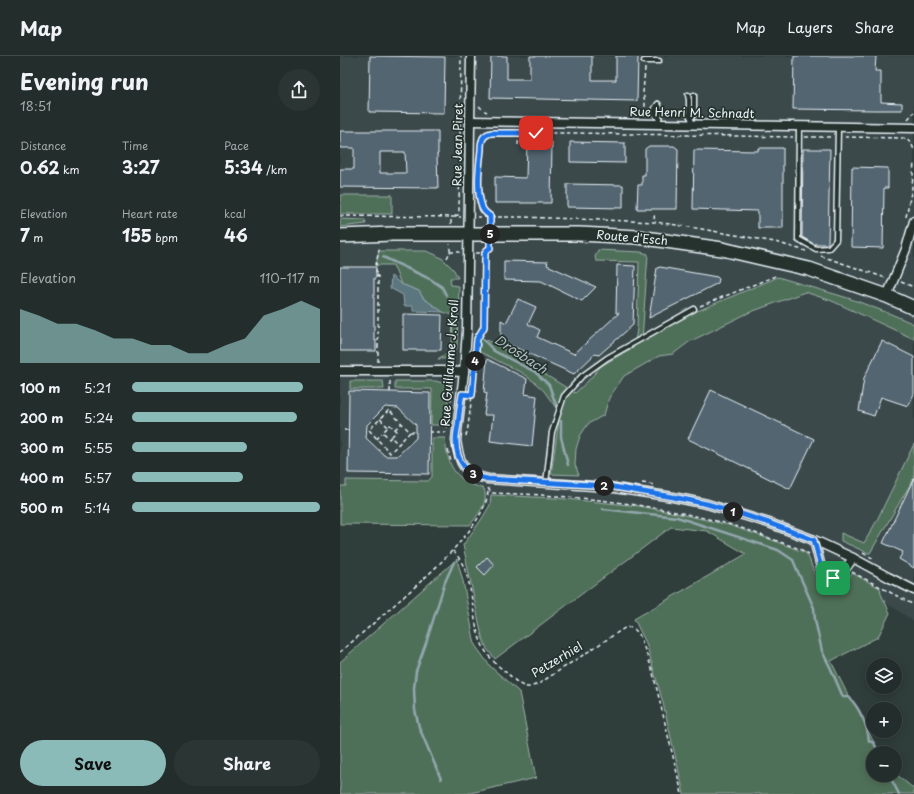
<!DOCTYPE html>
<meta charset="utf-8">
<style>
body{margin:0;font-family:"Playpen Sans",sans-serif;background:#2b3634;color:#f1f3f6;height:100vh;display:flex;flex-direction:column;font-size:15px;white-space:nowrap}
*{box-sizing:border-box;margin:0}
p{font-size:13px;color:#a3a8a9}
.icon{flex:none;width:22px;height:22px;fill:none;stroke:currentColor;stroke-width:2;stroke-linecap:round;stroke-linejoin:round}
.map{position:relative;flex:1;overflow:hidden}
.sheet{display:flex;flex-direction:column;background:#232e2c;width:340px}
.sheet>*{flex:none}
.tools{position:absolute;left:526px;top:602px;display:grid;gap:8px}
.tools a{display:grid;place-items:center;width:36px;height:36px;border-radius:50%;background:#232e2c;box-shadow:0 2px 10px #0003,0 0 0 1px #404a48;font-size:20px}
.pin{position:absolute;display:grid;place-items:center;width:34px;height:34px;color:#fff;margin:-17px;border-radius:8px;box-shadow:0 2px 6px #0006}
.km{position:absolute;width:20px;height:20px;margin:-10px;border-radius:50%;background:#222;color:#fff;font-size:11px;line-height:20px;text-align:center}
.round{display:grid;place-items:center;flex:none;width:42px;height:42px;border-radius:21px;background:#2b3634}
.head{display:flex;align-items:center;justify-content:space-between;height:68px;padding:0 20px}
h1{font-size:22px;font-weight:700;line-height:30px}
.metrics{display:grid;grid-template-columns:repeat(3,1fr);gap:6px;height:68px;padding:4px 20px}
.metrics div{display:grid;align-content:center}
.metrics b{font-size:17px;font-weight:700}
.metrics small{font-size:11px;font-weight:400}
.metrics p{font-size:11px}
.chart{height:112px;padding:8px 20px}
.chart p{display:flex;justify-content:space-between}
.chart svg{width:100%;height:72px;margin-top:4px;fill:#8bbbb9;opacity:.7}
.button{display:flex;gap:8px;margin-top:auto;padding:8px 20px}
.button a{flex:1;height:46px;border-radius:24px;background:#8bbbb9;color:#111;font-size:16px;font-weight:700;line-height:46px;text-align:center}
.button a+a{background:#2b3634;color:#f1f3f6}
ul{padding:0 20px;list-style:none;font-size:13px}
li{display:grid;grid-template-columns:64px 48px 1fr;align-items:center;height:30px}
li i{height:10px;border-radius:5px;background:#8bbbb9}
header{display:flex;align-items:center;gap:24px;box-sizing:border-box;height:56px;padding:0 20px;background:#232e2c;border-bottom:1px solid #404a48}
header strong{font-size:19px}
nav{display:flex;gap:22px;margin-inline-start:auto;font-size:14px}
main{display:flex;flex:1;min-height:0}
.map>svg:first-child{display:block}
</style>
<header>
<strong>Map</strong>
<nav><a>Map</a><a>Layers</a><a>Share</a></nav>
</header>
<main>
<section class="sheet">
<div class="head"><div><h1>Evening run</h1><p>18:51</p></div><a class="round"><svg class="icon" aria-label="share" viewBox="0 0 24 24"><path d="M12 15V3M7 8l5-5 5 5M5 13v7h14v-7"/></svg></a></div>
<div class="metrics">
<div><p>Distance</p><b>0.62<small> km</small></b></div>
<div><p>Time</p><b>3:27</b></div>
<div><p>Pace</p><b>5:34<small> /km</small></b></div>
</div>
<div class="metrics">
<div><p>Elevation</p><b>7<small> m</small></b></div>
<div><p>Heart rate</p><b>155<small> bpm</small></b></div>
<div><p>kcal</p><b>46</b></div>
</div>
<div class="chart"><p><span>Elevation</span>110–117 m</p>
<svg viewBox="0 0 160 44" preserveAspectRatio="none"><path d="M0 44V11L10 15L20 20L30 20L40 24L50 29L60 29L70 33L80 33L90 38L100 38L110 33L120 29L130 15L140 11L150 6L160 11V44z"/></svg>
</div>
<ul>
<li><b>100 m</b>5:21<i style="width:91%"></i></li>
<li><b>200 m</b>5:24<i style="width:88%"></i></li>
<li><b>300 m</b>5:55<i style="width:61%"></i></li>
<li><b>400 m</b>5:57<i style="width:59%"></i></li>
<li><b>500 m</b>5:14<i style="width:100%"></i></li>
</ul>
<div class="button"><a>Save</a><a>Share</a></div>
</section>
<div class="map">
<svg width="574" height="738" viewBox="0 0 574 738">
<rect width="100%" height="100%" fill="#2f3d3b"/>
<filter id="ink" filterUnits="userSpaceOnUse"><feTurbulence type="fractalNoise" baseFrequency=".025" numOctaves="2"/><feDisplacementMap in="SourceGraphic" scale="8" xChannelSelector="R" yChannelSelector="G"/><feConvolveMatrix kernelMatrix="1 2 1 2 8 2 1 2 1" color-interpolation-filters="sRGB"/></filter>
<g filter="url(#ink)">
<polygon fill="#3a494b" points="0,0 574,0 574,566 553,551 484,529 369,468 160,449 0,449"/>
<g fill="#506f58" stroke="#9cb0a8">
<rect x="0" y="139" width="52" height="19"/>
<polygon points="0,163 25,164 26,168 0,171"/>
<polygon points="258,194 301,196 308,198 302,284 355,256 438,221 511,243 551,258 574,268 574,283 492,245 465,236 408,257 349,286 333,298 319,300 284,320 269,342 264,359 248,368 240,380 236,393 235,409 239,419 211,418 219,364 216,352 204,335 193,325 182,317 138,295 139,281 154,287 235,337 248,325 261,310 294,291 297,273 299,206 256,205 255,201"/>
<path d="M39 195H86L94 198 103 203 114 214 118 222H110L111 229 119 230 117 291C113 302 110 303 98 303L112 293 113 259 103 256 83 242 79 235 61 228 53 209H36Z"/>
<polygon points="10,325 43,325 44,333 10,333"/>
<polygon points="55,325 96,325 105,328 107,331 109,338 104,369 91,369 92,333 55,333"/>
<path d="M92 382H105C107 402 110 417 129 427 134 430 139 431 144 433 149 446 138 459 130 469L0 468V430H6V424L88 425 92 421Z"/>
<polygon points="574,388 574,422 530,497 528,497 501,485 501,477 524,487 536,466"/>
<path d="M151 439 215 442 299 450 335 457 389 469 432 484 466 497C471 504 471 511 475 518 479 525 491 531 500 528 505 526 509 522 512 517L540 532 541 538 550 557 538 581 491 605 509 641 515 648 539 697H533V719H555V717L574 733V738H344L323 647 306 587 294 563 406 498 367 475 331 471 155 603 147 593 142 581 123 489 141 464 150 449Z"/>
<polygon points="117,503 123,525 135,589 150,610 179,636 196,722 126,738 0,738 0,606"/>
</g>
<polygon fill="#5b767f" stroke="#93a7af" points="51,220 61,228 79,235 83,242 103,256 73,255 73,250 64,250 63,239 50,232"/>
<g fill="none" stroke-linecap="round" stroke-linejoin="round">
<g stroke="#93a7af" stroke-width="2.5">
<polyline points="43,201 90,223 102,231 106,239"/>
<polyline points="143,283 154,295 195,316 209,329 217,352"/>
<polyline points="221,365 221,381 228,409"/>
<path d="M263 453 337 461 438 494 453 504 458 516 474 552 475 564 482 595 491 613 503 641H509C520 653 527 669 529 685L534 687 539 697"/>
<polyline points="549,719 559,738"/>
<polyline points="101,723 79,671 75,654 74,632 76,615 86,587 105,526 114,506"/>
</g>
</g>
<g fill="#536571" stroke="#e8f1f8" fill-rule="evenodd">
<polygon points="30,0 105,1 104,57 29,56"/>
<polygon points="151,0 167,0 167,23 190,23 190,0 252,0 252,24 276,24 276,0 298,0 297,45 150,42"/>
<polygon points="454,0 536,0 535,15 541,15 541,46 562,47 562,54 535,54 453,53"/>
<path d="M0 75H98V98H97L98 132 0 131V113H14V92H0ZM40 96H65L66 117H40Z"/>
<polygon points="187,86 212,86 211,147 155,147 155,121 186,122"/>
<polygon points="230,86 285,87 285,107 230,106"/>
<polygon points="309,90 334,90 338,93 337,153 297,153 298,129 302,129 302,119 305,119 305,93"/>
<polygon points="418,92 443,92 443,172 418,172 418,155 353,153 354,94 418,95"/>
<polygon points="463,93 490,93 488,188 474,188 462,181"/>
<polygon points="512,111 548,112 548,132 544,132 543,192 511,191"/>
<polygon points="227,128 283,129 283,152 227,151"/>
<polygon points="164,205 208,206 207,209 256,231 242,245 201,225 164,224"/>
<polygon points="277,209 295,210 293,269 259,299 255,298 234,318 161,285 161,264 166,267 178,243 196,251 188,268 200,274 197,281 234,298 279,257 276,257"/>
<polygon points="0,211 36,211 36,222 34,222 34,284 36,284 36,295 0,295"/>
<polygon points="320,211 377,221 379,223 378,227 309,262 317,212"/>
<polygon points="63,258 102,259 101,294 63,294"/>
<polygon points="542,285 574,301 574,338 568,350 541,341 534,360 519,355 524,322"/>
<polygon points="147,303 187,323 185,338 197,340 192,390 150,385 153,359 144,359 147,337 144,336"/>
<polygon points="371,334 474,383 450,433 348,383"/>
<path d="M9 335 90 337 89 418 8 417ZM45 351 58 352 76 369V382L57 400H45L26 382 27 369Z"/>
<polygon points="574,422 574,512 559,503 563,496 543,487"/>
<polygon points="147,501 154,509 145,519 137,511"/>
</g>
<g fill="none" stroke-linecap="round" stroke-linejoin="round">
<g stroke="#e8f1f8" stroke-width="7">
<g id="lane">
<polyline points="304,5 319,5"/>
<polyline points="348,39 349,44 349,59 351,62"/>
<path d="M318 48C323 55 319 60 318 68"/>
<polyline points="318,48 315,52 315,58 318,62"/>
<polyline points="352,68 351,62 354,58 354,39"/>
<polyline points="459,71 458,183 476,193 489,192 496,184 498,71"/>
<polyline points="206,427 212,376 224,340 242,320 267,302 354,253"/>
</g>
</g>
<g stroke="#e8f1f8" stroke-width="11">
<g id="street">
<path d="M131 0 127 275 124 316 116 384C119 408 124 418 148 423L268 431 333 441 367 448 429 467 474 484 513 502 548 521 574 534"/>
<polyline points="130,65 574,72"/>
<polyline points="547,240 566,193 574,165"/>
<polyline points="0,315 103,315 124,316"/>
<path d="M474 484 482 515C495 532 505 513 513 502"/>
</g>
</g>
<g stroke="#e8f1f8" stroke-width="16">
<polyline id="primary" points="0,180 52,178 239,178 298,181 382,193 469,213 547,240 574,252"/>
</g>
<g stroke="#e8f1f8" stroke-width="1.5" stroke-dasharray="4 3" stroke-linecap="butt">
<polyline points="305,12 303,37 305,46 305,59"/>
<polyline points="139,50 143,54 147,56"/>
<polyline points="568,63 574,56"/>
<polyline points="465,81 491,81"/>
<path d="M505 81 563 82C570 84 572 88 574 94"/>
<polyline points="178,89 179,77"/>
<polyline points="314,159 315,166"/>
<polyline points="0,160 121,161"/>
<polyline points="115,160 118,159 119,156 121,0"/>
<polyline points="137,161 183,161 315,166 350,171 435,186 466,195"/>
<polyline points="566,161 572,132 574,106"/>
<polyline points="111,168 111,161 112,161"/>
<path d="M150 168V160C147 158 143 155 142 151 136 135 139 111 141 94 141 91 141 87 142 85 143 80 147 78 151 77H234L453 81"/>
<polyline points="110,196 120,196"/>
<polyline points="136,197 144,197"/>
<polyline points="481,200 546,222"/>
<polyline points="107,202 110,196 110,188"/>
<polyline points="561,226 574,231"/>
<polyline points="360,250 438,219"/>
<polyline points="38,306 38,220 36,220 36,209 39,193"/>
<polyline points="50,336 50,324"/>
<polyline points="130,339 132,339 137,283 144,271 145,197 147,194 150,192 150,188"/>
<polyline points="40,363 48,371"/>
<polyline points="55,373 62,367"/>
<polyline points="4,374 9,374"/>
<polyline points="70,376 50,397 29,374 49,354 70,376 76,376"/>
<polyline points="89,376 106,376 112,336 111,330 103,324 103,323"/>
<polyline points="126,380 128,371 132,339"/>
<polyline points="51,381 49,383 43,376 50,369 57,375 51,381 58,388"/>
<polyline points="37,383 42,377"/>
<polyline points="108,394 111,406"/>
<polyline points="302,427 315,429"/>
<path d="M148 432 151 437C172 438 193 438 215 440 273 444 331 453 388 468 412 475 436 485 460 493L469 498"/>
<path d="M113 495C136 517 129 560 142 588 147 601 158 610 168 618 174 623 180 631 189 631 192 631 197 628 200 627L286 571 293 572 299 578 312 613 342 738"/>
<polyline points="523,497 534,503"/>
<polyline points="512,516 574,549"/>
<path d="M0 596C18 581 36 565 53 550 79 527 149 469 148 433"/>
</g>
<use href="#lane" stroke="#26332d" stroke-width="4"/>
<use href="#street" stroke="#26332d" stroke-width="8"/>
<use href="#primary" stroke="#26332d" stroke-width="13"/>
</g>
</g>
<g fill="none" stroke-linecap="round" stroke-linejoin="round" filter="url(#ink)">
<g stroke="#fff" stroke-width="8">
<path id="route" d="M196 77H151C147 78 143 80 142 85 141 87 141 91 141 94 139 111 136 135 142 151 143 155 147 158 150 160V192L147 194 145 197 144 271 137 283 132 339 122 338C120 348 119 359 118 369 117 374 116 379 116 384 116 407 127 419 148 423L268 430 333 441 367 448 398 457 429 467 474 484 482 515C485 519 488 521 493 522"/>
</g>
<use href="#route" stroke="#1a73e8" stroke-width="5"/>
</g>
<g text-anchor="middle" stroke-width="3.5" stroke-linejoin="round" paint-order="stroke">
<g font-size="12" fill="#e8f1f8" stroke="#26332d">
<text transform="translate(352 57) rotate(1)" y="4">Rue Henri M. Schnadt</text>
<text transform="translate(118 89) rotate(-89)" y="4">Rue Jean Piret</text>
<text transform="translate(292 182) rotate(5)" y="4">Route d'Esch</text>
<text transform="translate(110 307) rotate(-86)" y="4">Rue Guillaume J. Kroll</text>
<text transform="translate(217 604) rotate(-31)" y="4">Petzerhiel</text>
</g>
<g font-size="13" font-style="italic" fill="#a9bac2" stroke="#26332d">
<text transform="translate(181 298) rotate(33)" y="5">Drosbach</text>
</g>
</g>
</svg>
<div class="tools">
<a><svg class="icon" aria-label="layers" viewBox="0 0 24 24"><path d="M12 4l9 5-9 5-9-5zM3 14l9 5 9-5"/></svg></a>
<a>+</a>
<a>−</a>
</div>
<div class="pin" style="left:493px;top:522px;background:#1e9e55"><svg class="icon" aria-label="arrive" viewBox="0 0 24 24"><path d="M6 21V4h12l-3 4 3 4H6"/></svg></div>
<div class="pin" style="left:196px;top:77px;background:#d93025"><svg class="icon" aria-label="check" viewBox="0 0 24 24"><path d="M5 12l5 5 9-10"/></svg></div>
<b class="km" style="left:393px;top:456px">1</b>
<b class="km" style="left:264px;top:430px">2</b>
<b class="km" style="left:133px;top:418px">3</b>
<b class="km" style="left:135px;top:305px">4</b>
<b class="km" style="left:150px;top:178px">5</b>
</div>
</main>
